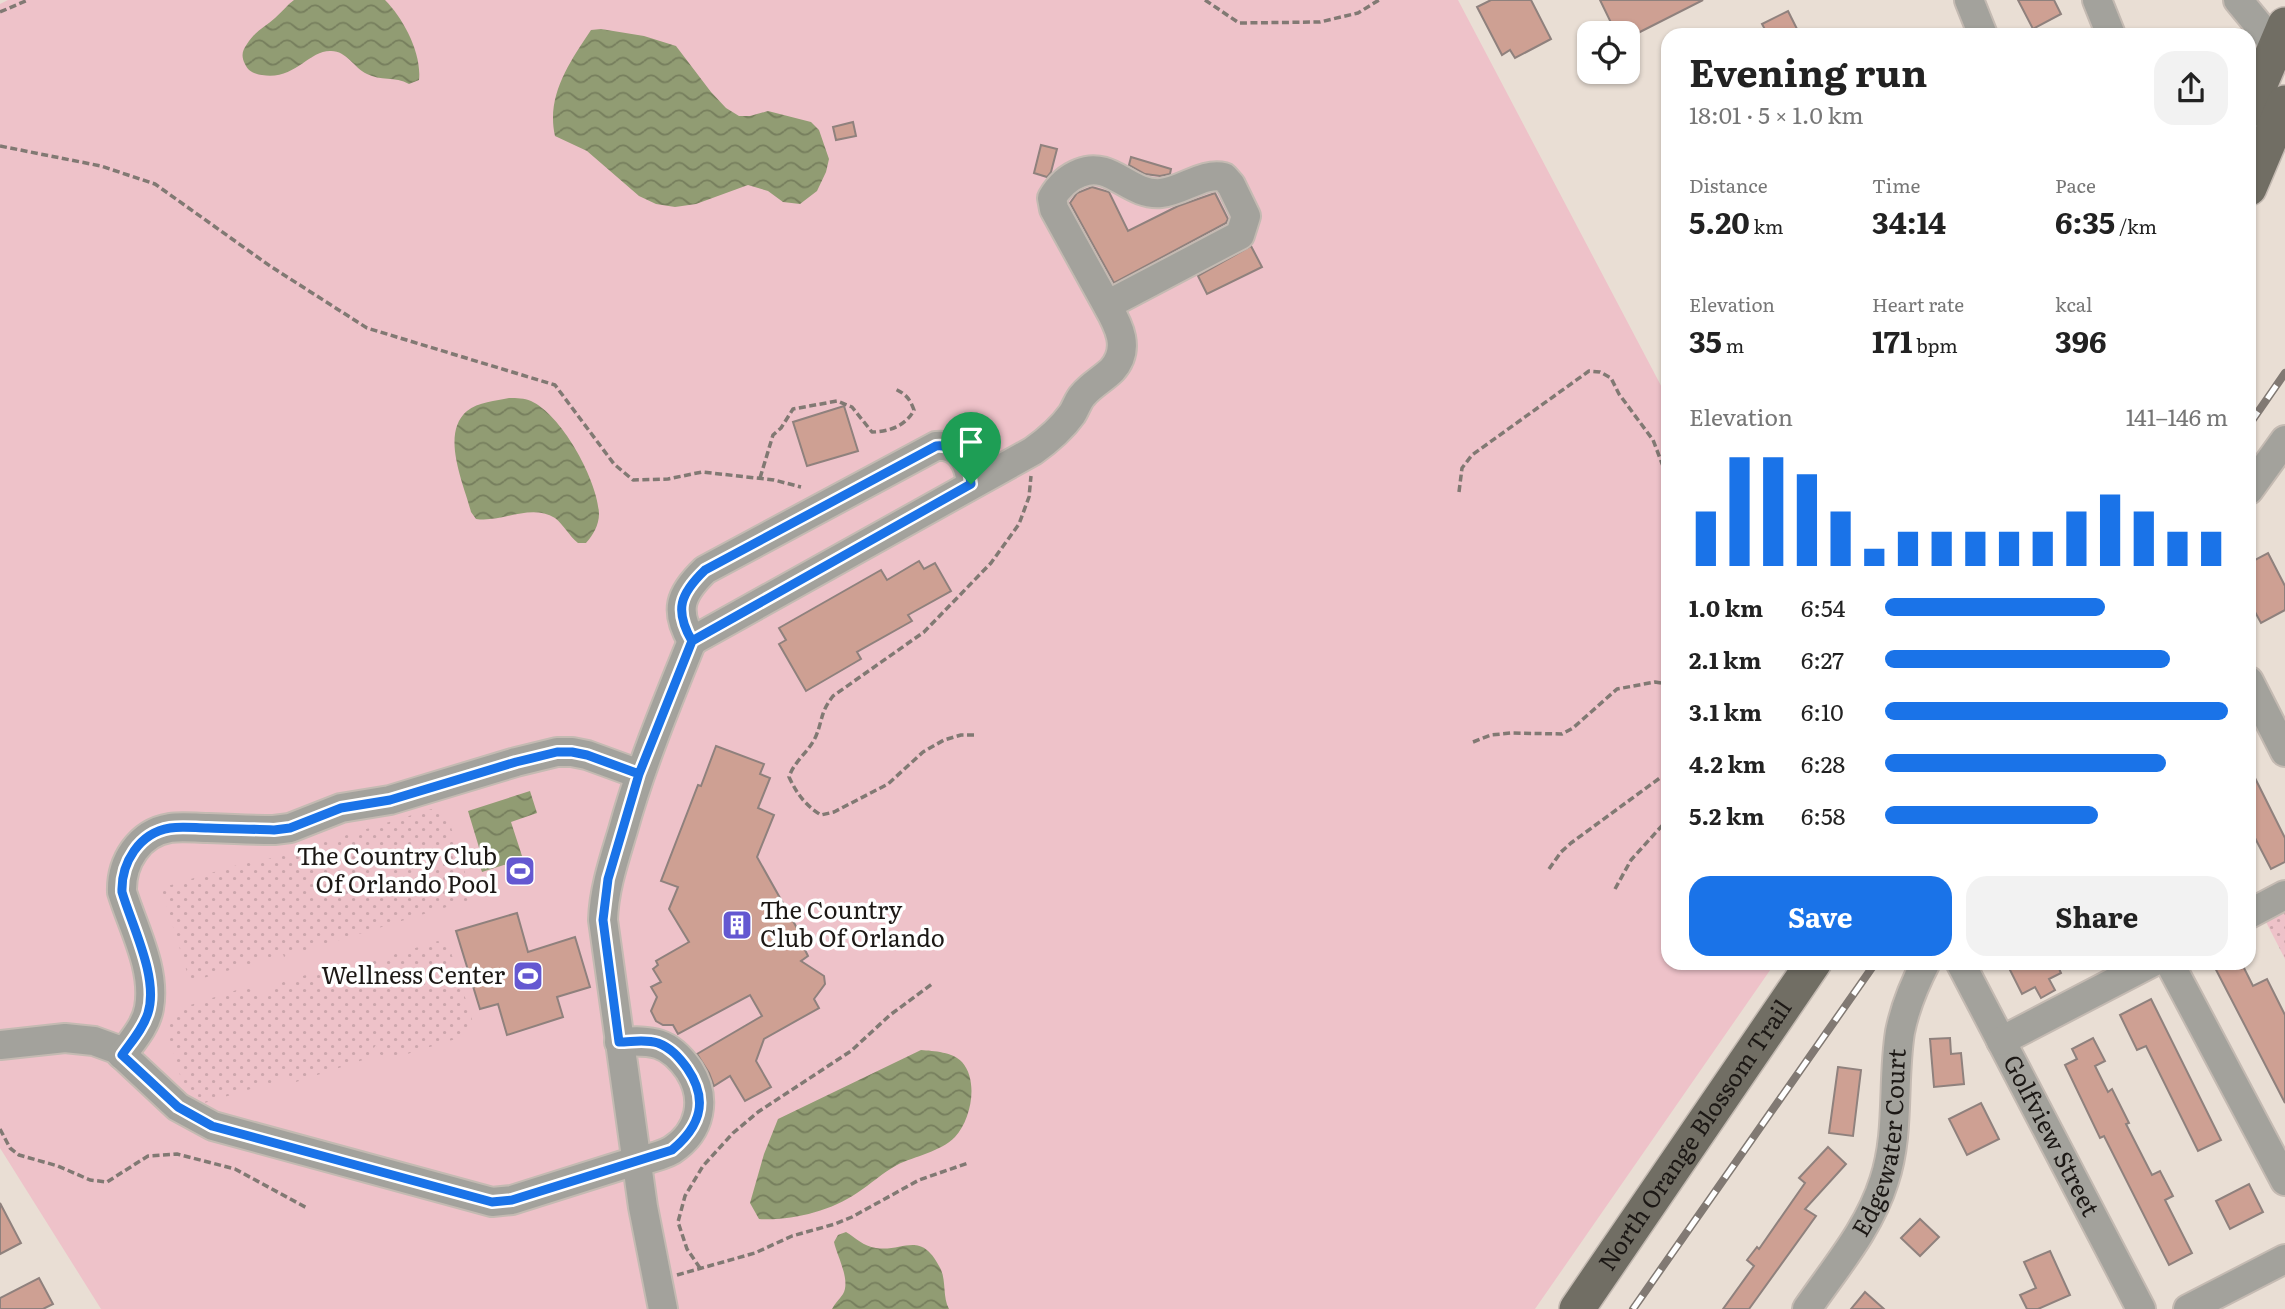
<!DOCTYPE html>
<meta charset="utf-8">
<style>
body{margin:0;font-family:Literata,serif;background:#f2f2f2;color:#222;height:100vh;display:flex;flex-direction:column;font-size:26px;white-space:nowrap}
*{box-sizing:border-box;margin:0}
p{font-size:23px;color:#767676}
.icon{flex:none;width:38px;height:38px;fill:none;stroke:currentColor;stroke-width:2;stroke-linecap:round;stroke-linejoin:round}
.map{position:relative;flex:1;overflow:hidden}
.drawer{position:absolute;left:1661px;top:28px;width:595px;height:942px;display:flex;flex-direction:column;background:#fff;border-radius:21px;box-shadow:0 2px 5px #0004}
.drawer>*{flex:none}
.buttons{position:absolute;left:1577px;top:21px;display:grid;gap:14px}
.buttons a{display:grid;place-items:center;width:63px;height:63px;border-radius:14px;background:#fff;box-shadow:0 2px 5px #0004;font-size:35px}
.pin{position:absolute;display:grid;place-items:center;width:60px;height:60px;color:#fff;margin:-72px -30px;border-radius:50% 50% 50% 0;rotate:-45deg;box-shadow:0 0 7px #0007}
.pin .icon{rotate:45deg}
.round{display:grid;place-items:center;flex:none;width:74px;height:74px;border-radius:21px;background:#f2f2f2}
.overview{display:flex;align-items:center;justify-content:space-between;height:119px;padding:0 28px}
h1{font-size:38px;font-weight:700;line-height:52px}
.metrics{display:grid;grid-template-columns:repeat(3,1fr);gap:10px;height:119px;padding:7px 28px}
.metrics div{display:grid;align-content:center}
.metrics b{font-size:30px;font-weight:700}
.metrics small{font-size:19px;font-weight:400}
.metrics p{font-size:19px}
.chart{height:196px;padding:14px 28px}
.chart p{display:flex;justify-content:space-between}
.chart svg{width:100%;height:126px;margin-top:7px;stroke:#1a73e8;stroke-width:6}
.button{display:flex;gap:14px;margin-top:auto;padding:14px 28px}
.button a{flex:1;height:80px;border-radius:21px;background:#1a73e8;color:#fff;font-size:28px;font-weight:700;line-height:80px;text-align:center}
.button a+a{background:#f2f2f2;color:#222}
ul{padding:0 28px;list-style:none;font-size:23px}
li{display:grid;grid-template-columns:112px 84px 1fr;align-items:center;height:52px}
li i{height:18px;border-radius:9px;background:#1a73e8}
.map>svg:first-child{display:block}
</style>
<div class="map">
<svg width="2285" height="1309" viewBox="0 0 2285 1309">
<defs>
<pattern id="park-dots" width="8" height="8" patternUnits="userSpaceOnUse" patternTransform="scale(1.75)"><rect width="8" height="8" fill="#eec2c9"/><path d="M2 2h.1M6 6h.1" fill="none" stroke="#cca6ac" stroke-width="1.8" stroke-linecap="round"/></pattern>
<pattern id="water-waves" width="16" height="10" patternUnits="userSpaceOnUse" patternTransform="scale(1.75)"><rect width="16" height="10" fill="#919c73"/><path d="M0 5q4-4 8 0t8 0" fill="none" stroke="#767e5d"/></pattern>
</defs>
<rect width="100%" height="100%" fill="#e9ded4"/>
<polygon fill="#eec2c9" points="8,0 1458,0 1668,399 1668,962 1775,963 1535,1309 101,1309 0,1148 0,4"/>
<g fill="url(#park-dots)">
<polygon points="435,808 447,814 473,899 284,957 283,954 190,982 161,888 254,860 255,863"/>
<polygon points="2285,909 2285,959 2265,920"/>
<polygon points="438,941 450,949 474,1026 462,1037 391,1059 379,1054 376,1045 366,1059 296,1082 283,1076 281,1072 274,1082 201,1104 186,1096 166,1027 175,1010 246,987 259,994 261,1000 267,987 341,964 354,971 356,976 363,964"/>
</g>
<g fill="url(#water-waves)">
<path d="M294 0H385C403 18 422 53 419 80L409 84C395 76 380 81 367 74 354 68 347 51 331 51 309 50 294 81 262 75 254 74 248 71 245 64 241 56 242 51 247 44 254 32 265 27 275 18 282 12 287 5 294 0Z"/>
<path d="M601 29 644 36 676 46 711 92 726 108 739 116H750L768 111 811 122 819 130 829 159 826 172 817 191 800 204 783 202 768 191 748 185 696 204 675 207 656 204 639 196 587 151 555 136C546 96 569 63 591 30Z"/>
<path d="M509 398C517 398 524 398 531 401 562 415 598 481 599 514 599 525 593 535 586 543H578C569 536 564 525 555 518 530 503 502 523 476 519L471 512C464 484 440 434 467 411 478 402 496 401 509 398Z"/>
<polygon points="530,791 537,813 511,822 523,859 482,872 480,866 484,864 468,811"/>
<path d="M921 1050C934 1051 953 1052 962 1062 979 1081 971 1120 955 1137 940 1152 915 1156 897 1165 882 1173 871 1184 857 1193 831 1211 791 1221 759 1219L750 1203 764 1154 778 1119Z"/>
<path d="M846 1232C856 1238 863 1246 876 1248 904 1252 920 1230 939 1266 947 1278 942 1296 949 1309H832C835 1303 839 1300 843 1294 851 1280 837 1256 834 1242L838 1235Z"/>
</g>
<g fill="#cea093" stroke="#8f817d" stroke-width="2">
<polygon points="1491,0 1531,0 1551,39 1515,58 1510,50 1502,55 1477,7"/>
<polygon points="1600,0 1703,0 1628,38 1628,33 1616,33"/>
<polygon points="2018,0 2054,0 2061,14 2033,29"/>
<polygon points="1788,11 1800,35 1768,35 1762,24"/>
<polygon points="853,122 856,136 836,140 833,127"/>
<polygon points="1041,145 1057,149 1051,172 1047,177 1034,173"/>
<polygon points="1131,157 1171,169 1170,174 1160,176 1145,174 1129,165"/>
<polygon points="1092,187 1109,192 1128,231 1178,206 1215,193 1228,219 1226,223 1114,283 1070,203 1077,193"/>
<polygon points="1251,246 1262,267 1207,294 1198,276"/>
<polygon points="844,406 858,451 807,466 793,422"/>
<polygon points="2268,553 2285,586 2285,610 2261,623 2249,601 2249,563"/>
<polygon points="919,561 924,569 935,563 951,591 908,615 912,621 857,652 861,659 806,691 779,644 786,640 779,628 881,570 887,580"/>
<polygon points="716,746 764,764 760,774 770,778 758,808 774,815 757,857 807,946 804,948 808,956 801,961 824,976 825,984 814,999 819,1008 764,1039 756,1061 771,1087 745,1101 730,1076 714,1086 709,1073 697,1054 762,1016 750,995 678,1034 673,1025 663,1025 656,1021 651,1011 657,997 651,987 661,982 653,969 658,965 656,961 689,942 669,909 678,887 661,881 698,785 701,786"/>
<polygon points="2249,766 2285,838 2285,862 2271,869 2255,838 2249,842"/>
<polygon points="517,913 528,952 575,937 590,987 557,997 563,1017 507,1035 498,1004 480,1009 456,931"/>
<polygon points="2006,962 2056,962 2061,973 2049,979 2055,990 2041,998 2035,987 2022,994"/>
<polygon points="2212,962 2241,962 2253,986 2267,979 2285,1015 2285,1103"/>
<polygon points="2151,999 2221,1140 2198,1151 2146,1046 2137,1050 2120,1015"/>
<polygon points="1950,1038 1951,1054 1961,1053 1964,1084 1934,1087 1930,1039"/>
<polygon points="2093,1038 2105,1061 2095,1066 2108,1092 2112,1089 2129,1123 2126,1124 2152,1175 2160,1171 2173,1196 2165,1200 2192,1253 2169,1265 2104,1136 2100,1138 2065,1065 2077,1059 2072,1049"/>
<polygon points="1838,1067 1861,1070 1853,1136 1829,1133"/>
<polygon points="1981,1103 1999,1139 1967,1155 1949,1119"/>
<polygon points="1828,1147 1846,1164 1805,1209 1816,1216 1749,1309 1723,1309 1754,1266 1747,1260 1757,1247 1759,1249 1805,1183 1799,1178"/>
<polygon points="2249,1184 2263,1212 2230,1229 2216,1201"/>
<polygon points="0,1203 21,1243 0,1254"/>
<polygon points="1920,1219 1939,1237 1920,1256 1901,1238"/>
<polygon points="2050,1251 2070,1295 2038,1309 2027,1309 2020,1295 2036,1288 2024,1262"/>
<polygon points="39,1278 53,1304 43,1309 0,1309 0,1298"/>
<polygon points="1865,1292 1884,1309 1851,1309"/>
</g>
<g fill="none" stroke-linecap="round" stroke-linejoin="round">
<g stroke="#c4bab2" stroke-width="32">
<g id="minor">
<polyline points="1969,0 1983,35"/>
<polyline points="2097,0 2111,35"/>
<polyline points="2238,0 2276,46 2285,50"/>
<path d="M971 484C969 463 960 444 936 446L705 570C680 594 674 610 692 641L1033 451C1047 441 1062 428 1072 414 1076 408 1078 400 1083 395 1091 385 1103 379 1112 370 1131 349 1119 326 1107 305L1240 235 1246 216 1231 185 1224 177C1203 172 1183 191 1161 193 1129 196 1111 160 1080 173 1067 178 1059 186 1052 198L1054 209 1107 305"/>
<polyline points="2249,490 2285,440"/>
<polyline points="2249,681 2285,752"/>
<polyline points="2249,914 2285,895"/>
<path id="s1" d="M1960 962 2141 1309"/>
<polyline points="2169,962 2285,1181"/>
<polyline points="2001,1041 2153,962"/>
<path d="M0 1045 65 1038 94 1041 116 1049 178 1107 213 1126 492 1202 512 1200C550 1188 588 1176 626 1164 640 1160 659 1158 672 1150 701 1131 707 1098 689 1070 669 1041 652 1040 619 1042"/>
<path d="M122 1055C132 1041 146 1026 149 1008 156 969 133 928 122 892 121 862 139 833 170 828 182 826 196 828 208 828 230 829 252 830 274 830L290 828 341 808 390 800 516 762 557 752H572L587 755 639 774"/>
<path d="M663 1309 643 1207 603 920C604 889 614 860 623 830 641 765 667 703 692 641"/>
<path id="s2" d="M1807 1309C1835 1268 1869 1229 1884 1181 1900 1133 1892 1082 1900 1032 1905 1007 1914 985 1926 962"/>
<polyline points="2188,1309 2285,1259"/>
</g>
</g>
<g stroke="#c4bab2" stroke-width="38">
<g id="major">
<polyline points="2249,110 2285,25"/>
<polyline points="2249,188 2285,103"/>
<path id="s3" d="M1577 1309 1814 962"/>
</g>
</g>
<g stroke="#817973" stroke-width="3.5" stroke-dasharray="7 3.5" stroke-linecap="butt">
<polyline points="1205,0 1239,23 1320,22 1358,13 1379,0"/>
<polyline points="0,12 28,0"/>
<polyline points="0,146 101,166 155,184 270,266 367,328 555,385 614,464 633,480 668,479 702,472 774,480 801,487"/>
<path d="M760 478 773 435 781 428 793 409 837 401 852 407 872 432C888 432 906 426 914 410 910 399 906 394 895 389"/>
<polyline points="1459,492 1462,468 1472,455 1589,371 1600,372 1611,378 1619,394 1653,440 1668,479"/>
<path d="M974 735H961L944 740 923 752 888 784 834 812 821 815C805 805 797 794 789 777 794 761 809 752 816 736 823 719 820 713 833 696L924 632 991 563 1019 524 1029 497 1031 476"/>
<polyline points="1473,742 1491,735 1511,733 1562,734 1573,728 1617,689 1655,682 1668,684"/>
<polyline points="1549,869 1561,852 1571,843 1668,772"/>
<polyline points="1615,889 1631,860 1668,819"/>
<polyline points="0,1129 10,1148 19,1155 58,1166 90,1180 107,1182 148,1156 177,1154 235,1169 307,1208"/>
<polyline points="700,1268 687,1249 678,1222 685,1196 703,1166 733,1133 758,1112 851,1051 890,1015 932,984"/>
<polyline points="677,1275 755,1253 792,1236 835,1224 852,1217 919,1180 968,1163"/>
</g>
<use href="#minor" stroke="#a3a29c" stroke-width="28"/>
<use href="#major" stroke="#716e64" stroke-width="35"/>
<g stroke="#817973" stroke-width="8">
<g id="rail">
<polyline points="2249,425 2285,373"/>
<polyline points="1633,1309 1876,962"/>
</g>
</g>
<use href="#rail" stroke="#fff" stroke-width="5" stroke-dasharray="16" stroke-linecap="butt"/>
</g>
<g fill="none" stroke-linecap="round" stroke-linejoin="round">
<g stroke="#fff" stroke-width="14">
<path id="route" d="M971 484 692 641 639 774 587 755 572 752H557L516 762 390 800 341 808 290 828 274 830C252 829 230 829 208 828 196 828 182 826 170 828 139 833 121 863 122 892 132 926 159 978 148 1013 143 1029 131 1042 122 1055L178 1107 212 1126 492 1202 512 1200 672 1150C701 1126 709 1100 687 1068 679 1057 671 1048 658 1043 645 1039 632 1042 619 1042L603 920 608 879 639 774 692 641C674 610 680 594 705 570L936 446C960 444 969 463 971 484"/>
</g>
<use href="#route" stroke="#1a73e8" stroke-width="9"/>
</g>
<defs>
<g id="stadium-square" transform="scale(1.575)"><rect x="-9" y="-9" width="18" height="18" rx="4" fill="#6458d1" stroke="#fff"/><path d="M0-5a6.5 5 0 1 0 0 10a6.5 5 0 1 0 0-10ZM-3.5-1.8h7v3.6h-7Z" fill="#fff"/></g>
<g id="building-square" transform="scale(1.575)"><rect x="-9" y="-9" width="18" height="18" rx="4" fill="#6458d1" stroke="#fff"/><path d="M-4-6H4V6H1V3H-1V6H-4ZM-2.5-4.3h1.7v1.8h-1.7ZM.8-4.3h1.7v1.8H.8ZM-2.5-1h1.7V.8h-1.7ZM.8-1h1.7V.8H.8Z" fill="#fff"/></g>
</defs>
<g fill-rule="evenodd">
<use href="#stadium-square" x="520" y="871"/>
<use href="#building-square" x="737" y="925"/>
<use href="#stadium-square" x="528" y="976"/>
</g>
<g text-anchor="middle" stroke-width="7" stroke-linejoin="round" paint-order="stroke">
<g font-size="24" fill="#1c1815" stroke="#fff" text-anchor="end">
<text x="497" y="865">The Country Club<tspan x="497" dy="28">Of Orlando Pool</tspan></text>
<text x="760" y="919" text-anchor="start">The Country<tspan x="760" dy="28">Club Of Orlando</tspan></text>
<text x="505" y="984">Wellness Center</text>
</g>
<g font-size="24" fill="#1c1815" stroke="#fff">
<text dy="8" stroke="none"><textPath href="#s3" startOffset="210">North Orange Blossom Trail</textPath></text>
<text dy="8" stroke="none"><textPath href="#s1" startOffset="196">Golfview Street</textPath></text>
<text dy="8" stroke="none"><textPath href="#s2" startOffset="187">Edgewater Court</textPath></text>
</g>
</g>
</svg>
<div class="buttons">
<a><svg class="icon" aria-label="locate" viewBox="0 0 24 24"><circle cx="12" cy="12" r="6"/><path d="M12 2v4M12 18v4M2 12h4M18 12h4"/></svg></a>
</div>
<div class="pin" style="left:971px;top:484px;background:#1e9e55"><svg class="icon" aria-label="arrive" viewBox="0 0 24 24"><path d="M6 21V4h12l-3 4 3 4H6"/></svg></div>
<section class="drawer">
<div class="overview"><div><h1>Evening run</h1><p>18:01 · 5 × 1.0 km</p></div><a class="round"><svg class="icon" aria-label="share" viewBox="0 0 24 24"><path d="M12 15V3M7 8l5-5 5 5M5 13v7h14v-7"/></svg></a></div>
<div class="metrics">
<div><p>Distance</p><b>5.20<small> km</small></b></div>
<div><p>Time</p><b>34:14</b></div>
<div><p>Pace</p><b>6:35<small> /km</small></b></div>
</div>
<div class="metrics">
<div><p>Elevation</p><b>35<small> m</small></b></div>
<div><p>Heart rate</p><b>171<small> bpm</small></b></div>
<div><p>kcal</p><b>396</b></div>
</div>
<div class="chart"><p><span>Elevation</span>141–146 m</p>
<svg viewBox="0 0 160 44" preserveAspectRatio="none"><path d="M5 44V25M15 44V6M25 44V6M35 44V12M45 44V25M55 44V38M65 44V32M75 44V32M85 44V32M95 44V32M105 44V32M115 44V25M125 44V19M135 44V25M145 44V32M155 44V32"/></svg>
</div>
<ul>
<li><b>1.0 km</b>6:54<i style="width:64%"></i></li>
<li><b>2.1 km</b>6:27<i style="width:83%"></i></li>
<li><b>3.1 km</b>6:10<i style="width:100%"></i></li>
<li><b>4.2 km</b>6:28<i style="width:82%"></i></li>
<li><b>5.2 km</b>6:58<i style="width:62%"></i></li>
</ul>
<div class="button"><a>Save</a><a>Share</a></div>
</section>
</div>
